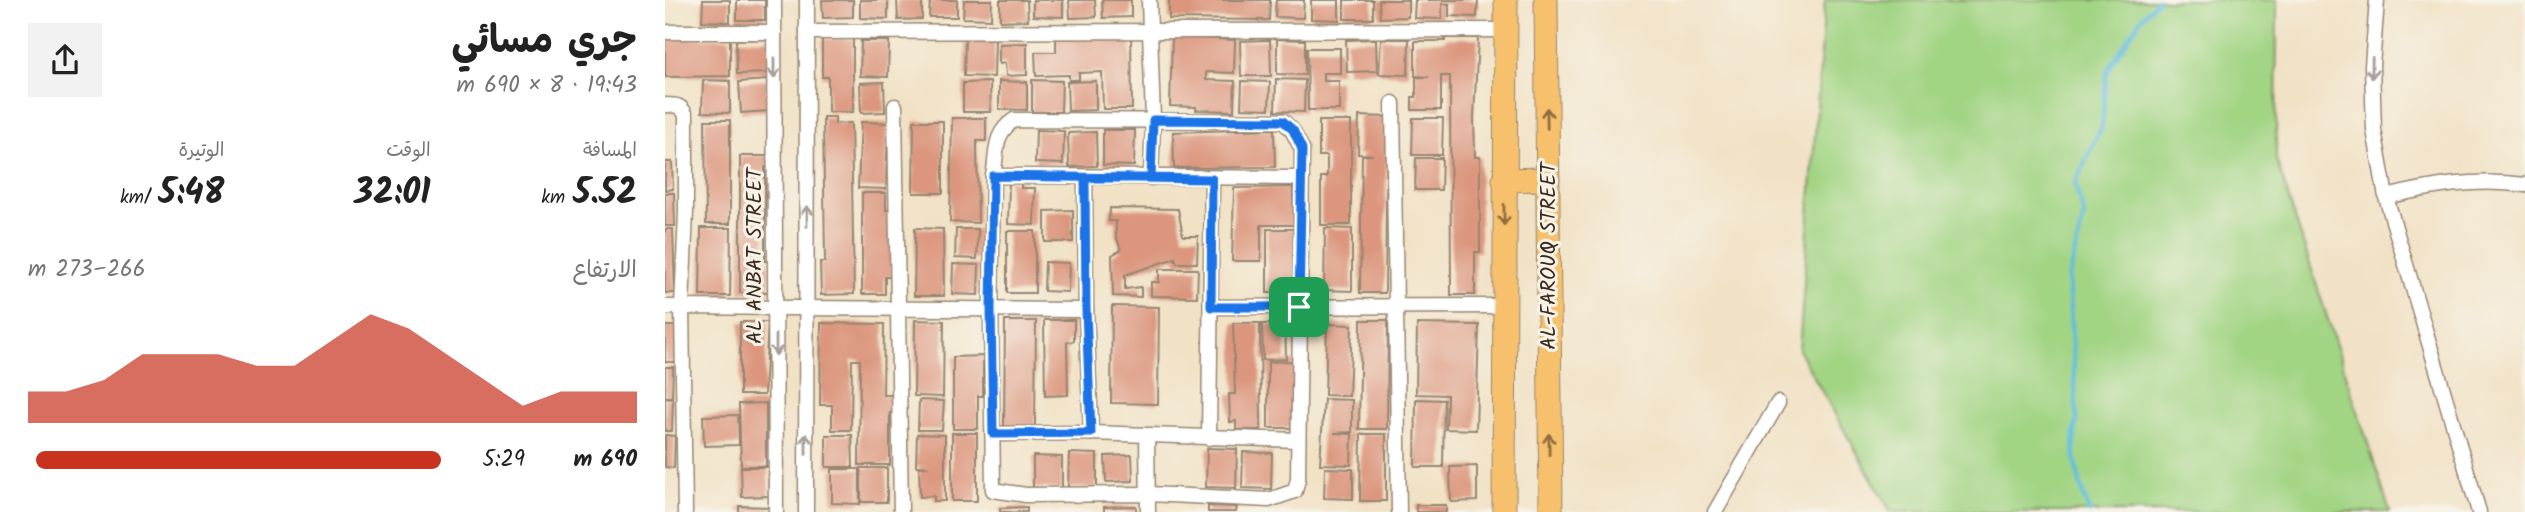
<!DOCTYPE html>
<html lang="ar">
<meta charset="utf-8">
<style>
body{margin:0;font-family:Kalam,"Playpen Sans Arabic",sans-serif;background:#f2f2f2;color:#222;direction:rtl;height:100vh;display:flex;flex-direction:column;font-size:26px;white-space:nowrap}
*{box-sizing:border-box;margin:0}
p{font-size:23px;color:#767676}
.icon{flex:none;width:38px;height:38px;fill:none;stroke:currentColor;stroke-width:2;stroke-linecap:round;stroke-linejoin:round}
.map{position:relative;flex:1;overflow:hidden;direction:ltr}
.panel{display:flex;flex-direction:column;background:#fff;width:665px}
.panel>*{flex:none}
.pin{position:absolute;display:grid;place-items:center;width:60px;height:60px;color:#fff;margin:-30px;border-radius:14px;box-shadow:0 4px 10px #0006}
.round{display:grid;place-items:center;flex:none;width:74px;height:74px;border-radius:0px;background:#f2f2f2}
.summary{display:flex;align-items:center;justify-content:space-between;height:119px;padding:0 28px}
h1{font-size:38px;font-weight:700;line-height:52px}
.stats{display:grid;grid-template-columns:repeat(3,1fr);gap:10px;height:119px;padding:7px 28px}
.stats div{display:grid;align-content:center}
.stats b{font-size:35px;font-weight:700}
.stats small{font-size:19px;font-weight:400}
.stats p{font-size:19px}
.chart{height:196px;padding:14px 28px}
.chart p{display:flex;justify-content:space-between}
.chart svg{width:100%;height:126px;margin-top:7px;fill:#c8321e;opacity:.7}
ul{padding:0 28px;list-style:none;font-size:23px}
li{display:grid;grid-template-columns:112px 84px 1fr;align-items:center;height:52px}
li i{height:18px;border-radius:9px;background:#c8321e}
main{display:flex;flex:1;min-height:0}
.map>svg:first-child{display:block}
</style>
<main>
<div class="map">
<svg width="1860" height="512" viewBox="0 0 1860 512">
<rect width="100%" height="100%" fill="#f7f3e8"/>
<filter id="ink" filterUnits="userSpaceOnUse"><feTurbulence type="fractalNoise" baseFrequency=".0143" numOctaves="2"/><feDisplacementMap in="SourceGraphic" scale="14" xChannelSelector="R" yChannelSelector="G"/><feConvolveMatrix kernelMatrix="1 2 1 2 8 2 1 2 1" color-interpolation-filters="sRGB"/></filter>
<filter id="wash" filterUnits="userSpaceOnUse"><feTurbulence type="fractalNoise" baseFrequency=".00686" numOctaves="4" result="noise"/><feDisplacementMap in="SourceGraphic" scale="28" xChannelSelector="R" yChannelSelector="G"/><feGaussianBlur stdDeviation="1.57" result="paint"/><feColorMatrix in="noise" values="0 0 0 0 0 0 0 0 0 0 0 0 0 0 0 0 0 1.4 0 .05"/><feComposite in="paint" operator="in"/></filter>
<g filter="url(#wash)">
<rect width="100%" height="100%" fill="#f1e2c6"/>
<polygon fill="#a1d483" stroke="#6e7f50" stroke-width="2" points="1160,0 1612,0 1611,159 1725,512 1226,512 1134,351"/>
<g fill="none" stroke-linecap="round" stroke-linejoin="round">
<path stroke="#5fbcdd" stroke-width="4.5" d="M1424 512C1413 479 1405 454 1412 419L1403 279 1419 216 1410 183 1437 126 1442 72 1477 17 1493 0"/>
</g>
<g id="blocks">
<g fill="#dc967e">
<polygon points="38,0 65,0 65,22 37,21"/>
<rect x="72" y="0" width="28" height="20"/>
<polygon points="157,0 188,0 188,17 158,18"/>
<polygon points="195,0 223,0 223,19 195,18"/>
<polygon points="232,0 257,0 257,19 233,20"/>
<polygon points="265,0 292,0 292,17 264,17"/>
<polygon points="299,0 327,0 326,19 298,18"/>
<polygon points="335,0 362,0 363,20 335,21"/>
<polygon points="368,0 398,0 398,17 368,16"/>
<polygon points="404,0 430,0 431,17 405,18"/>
<polygon points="437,0 466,0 466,17 438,18"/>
<polygon points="504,0 605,0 604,20 504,19"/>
<polygon points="611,0 639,0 638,18 610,17"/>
<polygon points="646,0 674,0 674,20 646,19"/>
<rect x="679" y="0" width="29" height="19"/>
<polygon points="714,0 743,0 743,17 715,18"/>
<polygon points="750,0 813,0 812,17 784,16 784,4 777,4 777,19 749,18"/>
<polygon points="466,37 467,109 438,109 437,72 414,73 414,80 404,80 404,75 371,76 370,52 391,52 391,39"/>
<polygon points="507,37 570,40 569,73 541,72 541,80 570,81 569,111 531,110 531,107 505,106"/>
<polygon points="65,38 65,76 0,77 0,39"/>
<polygon points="300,38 330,40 329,77 299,76"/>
<polygon points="780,38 813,38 809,117 810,157 815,157 815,252 810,252 810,295 786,295 785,76 776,76 776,110 747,110 747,97 751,97 751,77 764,77 750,76 750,41 780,41"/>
<polygon points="104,39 105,73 72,74 71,40"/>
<polygon points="157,39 188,39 188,112 163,112 163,77 157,77"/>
<polygon points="612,39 640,40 640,75 612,74"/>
<polygon points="711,39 712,71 682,72 681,40"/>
<polygon points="716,39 744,39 743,75 714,74"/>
<polygon points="605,40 606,76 576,76 575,41"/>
<polygon points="196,41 224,41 223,77 195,76"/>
<polygon points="362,43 362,75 341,76 340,63 334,64 334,44"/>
<polygon points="642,48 675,48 675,73 658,73 658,81 674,81 674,110 643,110"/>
<polygon points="611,79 640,80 639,112 610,111"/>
<polygon points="38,80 65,81 65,113 37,112"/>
<polygon points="102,80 103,111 76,113 74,82"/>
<polygon points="367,80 397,81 396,112 367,112"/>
<polygon points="334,81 362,82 362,110 334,109"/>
<polygon points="431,81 431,110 403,111 402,82"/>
<polygon points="577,81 605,82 604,109 576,108"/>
<polygon points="219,82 220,112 196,113 195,83"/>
<polygon points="325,82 326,112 298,112 298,83"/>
<polygon points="694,116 722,117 720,293 695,293 697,155 708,155 693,154"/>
<polygon points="158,117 170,117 170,124 186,123 189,294 156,295 155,262 160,262"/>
<polygon points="287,118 321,118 321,141 312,141 313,223 285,222"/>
<polygon points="748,118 778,118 777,155 747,155"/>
<polygon points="40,120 65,120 65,224 41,224"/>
<polygon points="249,121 278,121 278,193 248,193"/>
<polygon points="654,121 686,121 686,225 656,225 656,177 662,177 662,156 654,156"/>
<polygon points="196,122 223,123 221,189 193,188"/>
<polygon points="609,129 610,167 509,168 508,132"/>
<polygon points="371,130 399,131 398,164 370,163"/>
<polygon points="438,130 470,130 469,166 438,165"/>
<polygon points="431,132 432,166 404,167 403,133"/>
<polygon points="75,156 105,156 106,167 100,167 100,261 104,261 104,293 75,293"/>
<polygon points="751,158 777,158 776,190 750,190"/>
<polygon points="0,162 7,162 8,189 0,190"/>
<polygon points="344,181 356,181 356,188 370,188 369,225 343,224"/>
<polygon points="628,187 629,225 596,225 596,261 567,261 569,188"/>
<polygon points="0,193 9,193 10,226 0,226"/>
<polygon points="197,193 221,193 221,210 227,210 227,277 220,277 220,294 197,294"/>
<polygon points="445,208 513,209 518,236 533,236 532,263 512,263 510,258 460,275 460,289 476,287 476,297 448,296 447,255 456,250 451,236 451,221 444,221"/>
<polygon points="408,210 408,242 380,242 380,211"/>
<polygon points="36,228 66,228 65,296 35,296"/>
<polygon points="250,228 278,229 279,296 249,296"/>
<polygon points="660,228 687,229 687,291 659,290"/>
<polygon points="0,229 8,229 10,293 0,293"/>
<polygon points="291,229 313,229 312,259 290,258"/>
<rect x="602" y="229" width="29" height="64"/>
<rect x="342" y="231" width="28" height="62"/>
<polygon points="380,262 404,263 403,292 379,291"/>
<polygon points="288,264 314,265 313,295 287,294"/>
<polygon points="494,269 533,269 532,297 486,296 486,282 494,282"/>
<polygon points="447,306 494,307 493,404 446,403"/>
<polygon points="250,320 279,321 278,397 249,396"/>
<polygon points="379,320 409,320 409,341 402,342 403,395 380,396"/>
<polygon points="696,320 723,320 722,429 694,429"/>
<polygon points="340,321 371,321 370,427 339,427"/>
<polygon points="75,322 103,322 99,395 75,395"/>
<polygon points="156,323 219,324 218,395 229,395 229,413 225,413 225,465 194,465 195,360 187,360 186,430 167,430 167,405 155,405"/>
<polygon points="568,323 595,323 596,430 571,430 571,421 565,422 564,394 570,394"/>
<polygon points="620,323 621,359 598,360 597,324"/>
<polygon points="662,324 687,325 684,396 660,395"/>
<polygon points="752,324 814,325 811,430 781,429 782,395 751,394"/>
<polygon points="0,326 12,326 13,362 0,362"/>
<polygon points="318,356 318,396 313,396 313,429 288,429 288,357"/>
<polygon points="630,361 630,428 603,428 603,362"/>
<polygon points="0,367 8,367 7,397 0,397"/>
<polygon points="0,398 8,399 7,431 0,431"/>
<polygon points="659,399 687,400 687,432 669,433 687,434 686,465 655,464"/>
<polygon points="751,399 779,400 778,467 750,467"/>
<polygon points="254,400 279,401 277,430 253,430"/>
<polygon points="101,403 101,466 76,466 74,404"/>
<polygon points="73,415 74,445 39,446 38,416"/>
<rect x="287" y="433" width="25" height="68"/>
<polygon points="252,434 280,435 280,501 269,501 269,496 255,497 254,467 264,467 251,466"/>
<polygon points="696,434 721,434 721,501 695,501"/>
<polygon points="0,435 10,436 9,468 0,467"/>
<polygon points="161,435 187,435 188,467 161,467"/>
<polygon points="542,448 572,449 571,488 541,487"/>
<polygon points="578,452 607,453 606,489 577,488"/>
<polygon points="404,453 432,454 432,488 403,488"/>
<polygon points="467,455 468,481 441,482 440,456"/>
<polygon points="368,456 397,457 397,489 368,488"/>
<polygon points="812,466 812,501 786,502 785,467"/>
<polygon points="76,467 103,467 104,496 77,497"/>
<rect x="196" y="468" width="26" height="34"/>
<polygon points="660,468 688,469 688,499 659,498"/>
<polygon points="167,469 195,469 195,504 167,503"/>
<rect x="751" y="505" width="30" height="7"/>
<polygon points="74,506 106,507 106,512 74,512"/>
<polygon points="471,506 471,512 439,512 439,507"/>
<polygon points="543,506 572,507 571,512 543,512"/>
<polygon points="362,507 362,512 335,512 335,508"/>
</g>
</g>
</g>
<g filter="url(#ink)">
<use href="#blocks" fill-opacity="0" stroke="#968672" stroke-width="2"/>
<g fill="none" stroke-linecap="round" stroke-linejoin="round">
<g stroke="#968672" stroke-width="17">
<g id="street">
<polyline points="109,0 111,512"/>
<polyline points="484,0 488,120 486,178"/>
<polyline points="1712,0 1707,66 1709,130 1721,197 1814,512"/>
<polyline points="0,32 109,32"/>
<polyline points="142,32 841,30"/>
<polyline points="728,103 734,512"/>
<path d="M0 105C11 105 17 105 21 116V212L17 307 20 512"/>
<polyline points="230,106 236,512"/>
<path d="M349 120 618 121 627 130 637 149 633 479 630 491 604 500 484 494 361 495 328 490 326 309 328 176C333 152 327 135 349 120Z"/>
<polyline points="328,176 637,178"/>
<polyline points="420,178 421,310 426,433"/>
<path d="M1721 197C1767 186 1812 178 1860 185"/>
<polyline points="0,307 421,310"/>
<polyline points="546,307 839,306"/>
<polyline points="328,434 426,433 633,440"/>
<polyline points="482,436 483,512"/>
<polyline points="544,438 547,179"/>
<polyline points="141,512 142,0"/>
<polyline points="1050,512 1113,403"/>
</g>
</g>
<g stroke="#968672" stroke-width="25">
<g id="primary">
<polyline points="881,0 886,512"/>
<polyline points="839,180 883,179"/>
<polyline points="839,512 841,0"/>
</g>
</g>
<use href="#street" stroke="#fff" stroke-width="14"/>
<use href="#primary" stroke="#f7c06c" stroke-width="23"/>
</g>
<defs><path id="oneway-shaft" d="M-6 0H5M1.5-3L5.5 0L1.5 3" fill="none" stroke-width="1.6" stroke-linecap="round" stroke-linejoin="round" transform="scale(1.75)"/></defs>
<g stroke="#a79f9a">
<use href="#oneway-shaft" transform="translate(109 68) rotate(90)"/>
<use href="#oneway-shaft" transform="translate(1707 68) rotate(91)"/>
<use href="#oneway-shaft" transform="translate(142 216) rotate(-90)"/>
<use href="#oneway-shaft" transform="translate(111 345) rotate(90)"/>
<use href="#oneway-shaft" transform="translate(141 444) rotate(-90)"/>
</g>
<g stroke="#906e41">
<use href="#oneway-shaft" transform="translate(882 118) rotate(-91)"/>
<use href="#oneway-shaft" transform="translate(839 215) rotate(90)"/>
<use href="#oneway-shaft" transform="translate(884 444) rotate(-91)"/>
</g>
</g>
<g fill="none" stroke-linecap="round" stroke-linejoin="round" filter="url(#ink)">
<g stroke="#fff" stroke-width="14">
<polyline id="route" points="634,307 546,307 547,179 328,176 326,309 328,434 426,433 421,310 420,178 486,178 488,120 618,121 628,130 637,149 634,307"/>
</g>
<use href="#route" stroke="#1a73e8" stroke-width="9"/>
</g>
<g text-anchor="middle" stroke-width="6" stroke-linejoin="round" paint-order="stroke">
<g font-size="21" fill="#3b2a1e" stroke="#f7f3e8">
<text transform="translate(89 256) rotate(-90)" y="7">AL ANBAT STREET</text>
<text transform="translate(883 256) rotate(-90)" y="7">AL-FAROUQ STREET</text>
</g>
</g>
</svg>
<div class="pin" style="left:634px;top:307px;background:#1e9e55"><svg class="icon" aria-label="arrive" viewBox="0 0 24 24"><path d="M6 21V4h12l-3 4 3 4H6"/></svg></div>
</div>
<section class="panel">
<div class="summary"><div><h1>جري مسائي</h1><p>19:43 · 8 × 690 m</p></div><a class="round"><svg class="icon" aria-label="share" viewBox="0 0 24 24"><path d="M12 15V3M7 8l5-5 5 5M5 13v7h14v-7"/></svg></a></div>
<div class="stats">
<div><p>المسافة</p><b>5.52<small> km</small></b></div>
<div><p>الوقت</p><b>32:01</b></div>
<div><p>الوتيرة</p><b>5:48<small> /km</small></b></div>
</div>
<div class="chart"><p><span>الارتفاع</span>266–273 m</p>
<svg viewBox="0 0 160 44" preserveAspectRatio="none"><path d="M0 44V33L10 33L20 29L30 20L40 20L50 20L60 24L70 24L80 15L90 6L100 11L110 20L120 29L130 38L140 33L150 33L160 33V44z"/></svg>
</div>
<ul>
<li><b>690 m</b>5:29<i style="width:98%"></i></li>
</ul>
</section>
</main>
